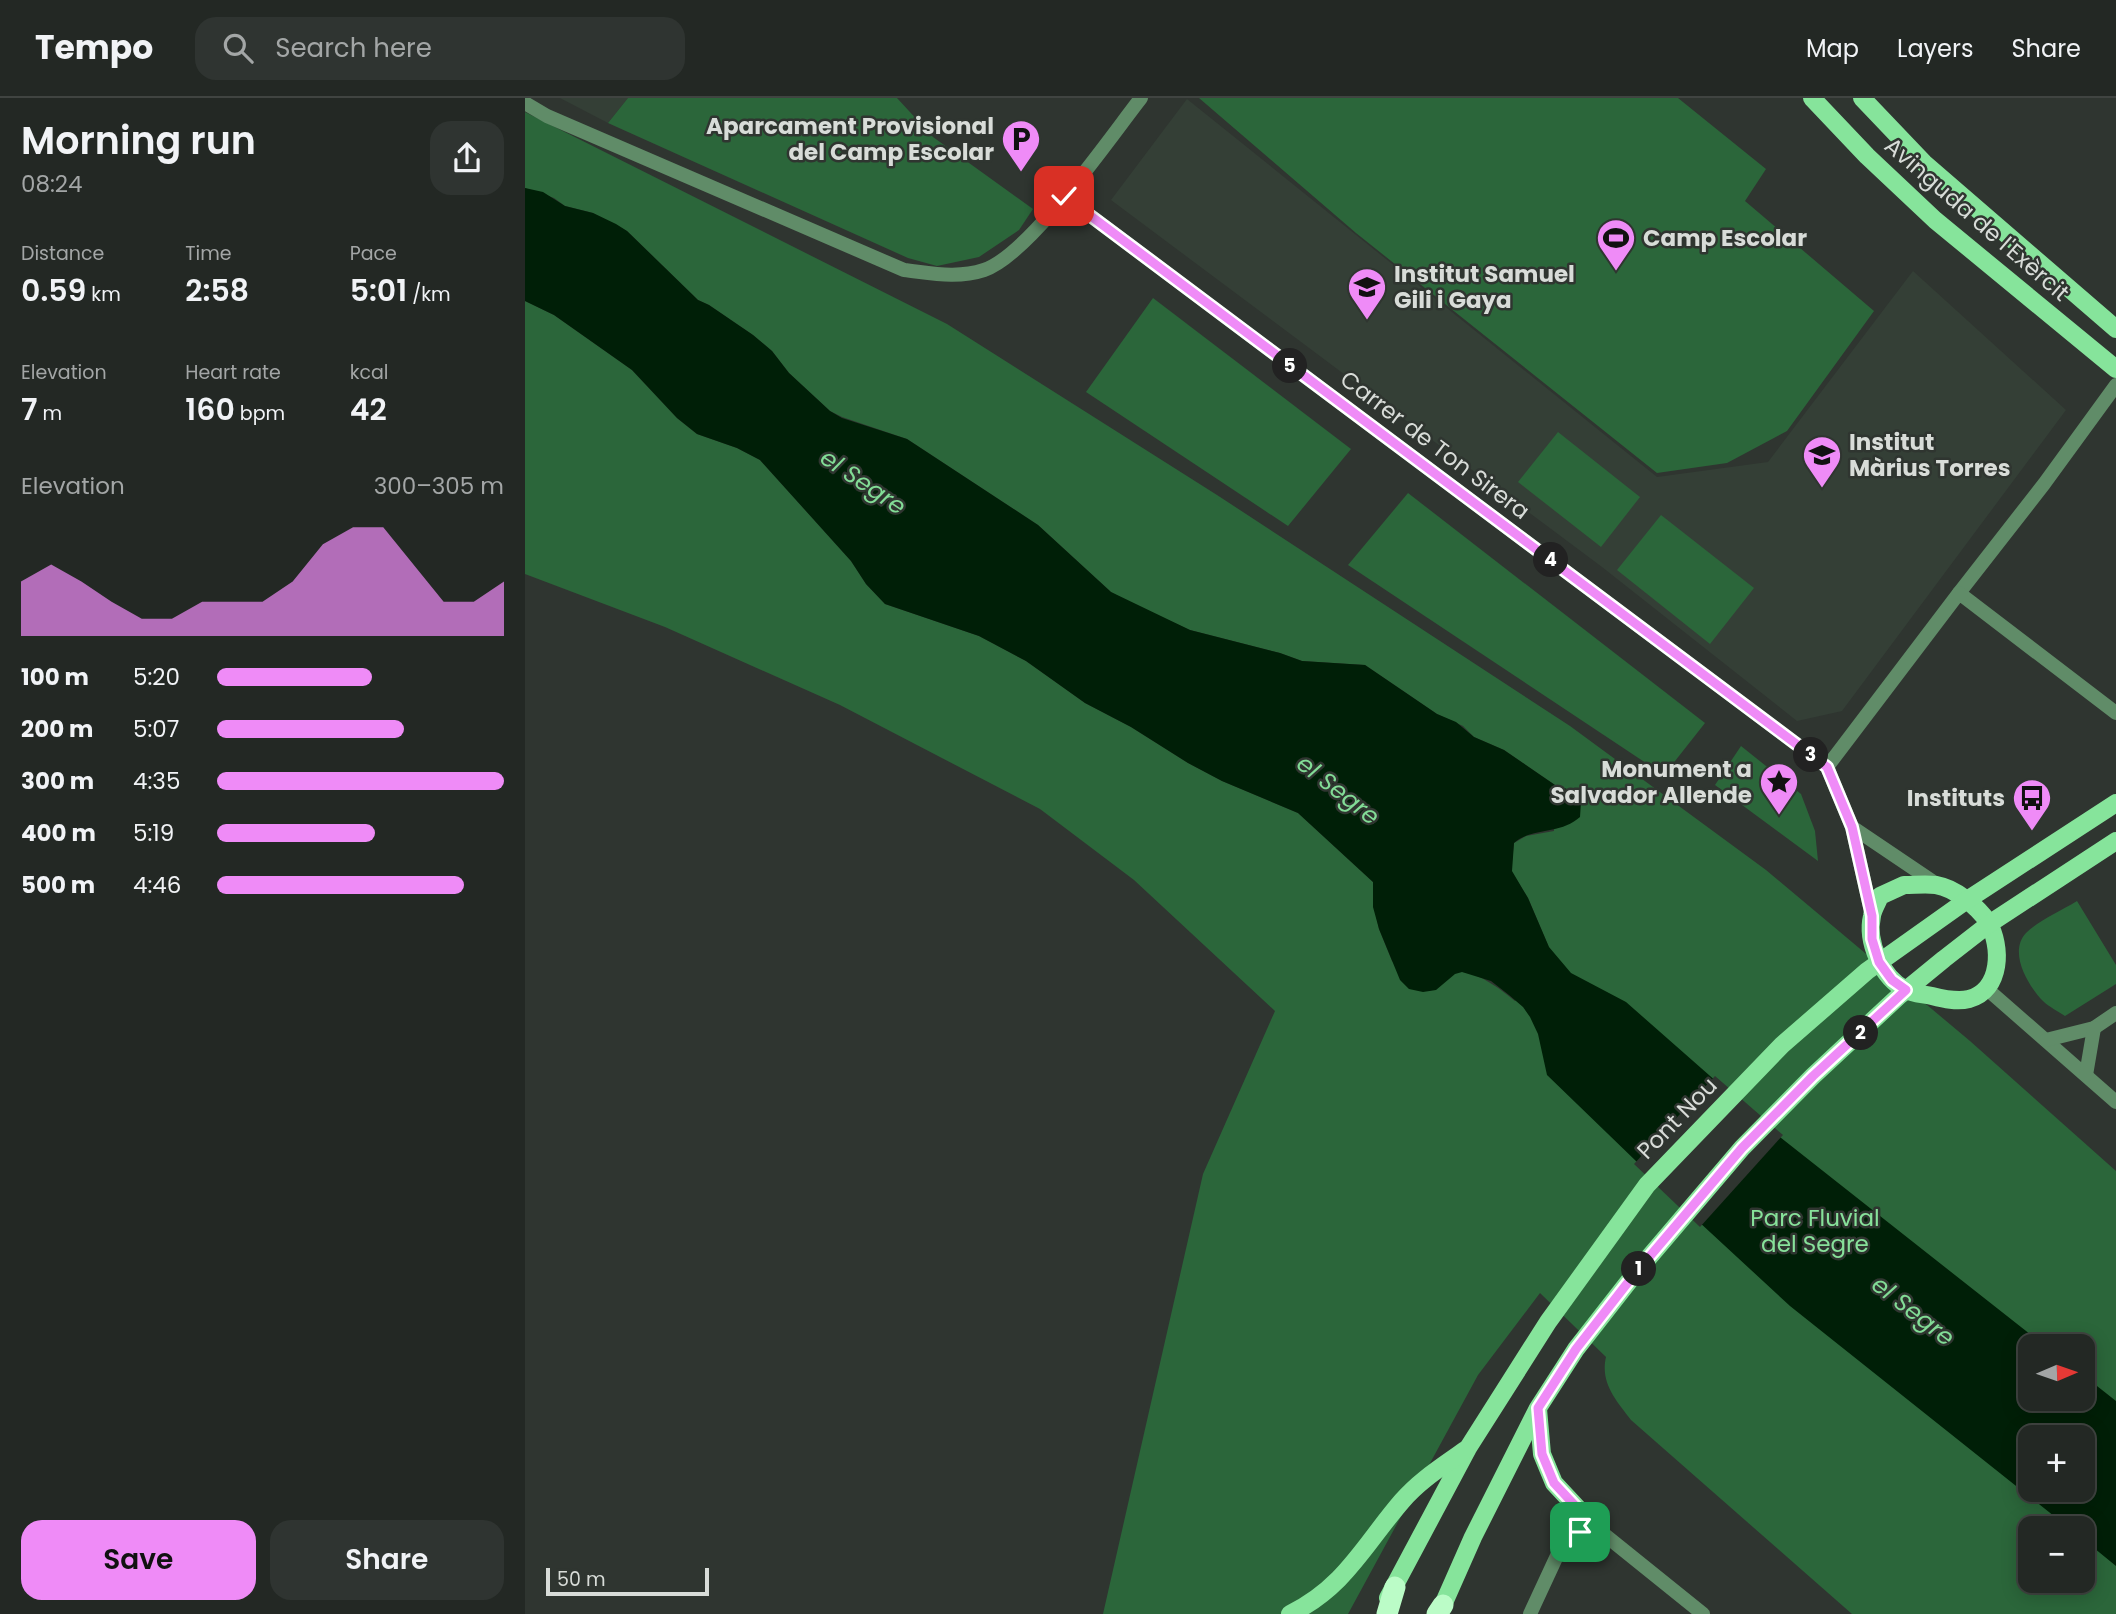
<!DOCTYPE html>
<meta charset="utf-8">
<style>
body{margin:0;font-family:Poppins,sans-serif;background:#2f3431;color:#f1f3f6;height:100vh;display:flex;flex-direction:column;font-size:26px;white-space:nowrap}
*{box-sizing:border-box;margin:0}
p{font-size:23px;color:#a3a6a6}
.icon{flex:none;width:38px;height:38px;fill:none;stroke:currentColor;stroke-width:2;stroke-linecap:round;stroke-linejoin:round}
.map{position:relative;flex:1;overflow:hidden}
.panel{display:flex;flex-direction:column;background:#232824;width:525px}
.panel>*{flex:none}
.needle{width:46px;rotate:88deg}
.tools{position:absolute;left:1493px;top:1236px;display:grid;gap:14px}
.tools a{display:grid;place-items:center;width:77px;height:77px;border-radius:14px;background:#232824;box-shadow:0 4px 18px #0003,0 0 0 2px #404441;font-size:35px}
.scale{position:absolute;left:21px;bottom:18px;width:163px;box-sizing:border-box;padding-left:7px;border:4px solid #d8dcd8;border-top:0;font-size:19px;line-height:24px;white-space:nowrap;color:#d8dcd8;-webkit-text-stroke:5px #2f3530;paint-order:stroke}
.pin{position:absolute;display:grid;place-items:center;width:60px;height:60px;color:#fff;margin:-30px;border-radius:14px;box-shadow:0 4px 10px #0006}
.km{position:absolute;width:35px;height:35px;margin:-18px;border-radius:50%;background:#222;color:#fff;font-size:19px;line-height:35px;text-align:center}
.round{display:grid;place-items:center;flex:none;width:74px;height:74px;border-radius:21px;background:#2f3431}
.headline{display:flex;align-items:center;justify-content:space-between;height:119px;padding:0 21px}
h1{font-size:38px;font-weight:600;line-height:52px}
.figures{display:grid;grid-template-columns:repeat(3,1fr);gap:10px;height:119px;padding:7px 21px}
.figures div{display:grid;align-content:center}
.figures b{font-size:30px;font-weight:600}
.figures small{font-size:19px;font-weight:400}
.figures p{font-size:19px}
.chart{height:196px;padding:14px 21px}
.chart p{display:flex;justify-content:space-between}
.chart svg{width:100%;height:126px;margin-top:7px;fill:#ef8bf7;opacity:.7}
.action{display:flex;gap:14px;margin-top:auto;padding:14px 21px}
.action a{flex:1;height:80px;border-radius:21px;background:#ef8bf7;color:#111;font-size:28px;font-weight:600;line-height:80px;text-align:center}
.action a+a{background:#2f3431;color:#f1f3f6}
ul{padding:0 21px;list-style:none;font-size:23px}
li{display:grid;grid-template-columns:112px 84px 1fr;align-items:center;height:52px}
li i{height:18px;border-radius:9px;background:#ef8bf7}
header{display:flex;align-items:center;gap:42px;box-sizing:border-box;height:98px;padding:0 35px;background:#232824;border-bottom:2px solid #404441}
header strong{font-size:33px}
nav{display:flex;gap:38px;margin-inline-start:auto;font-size:24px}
.search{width:490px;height:63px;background:#2f3431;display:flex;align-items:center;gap:18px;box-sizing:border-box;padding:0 24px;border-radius:21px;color:#a3a6a6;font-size:26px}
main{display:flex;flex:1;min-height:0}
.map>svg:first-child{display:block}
</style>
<header>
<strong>Tempo</strong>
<div class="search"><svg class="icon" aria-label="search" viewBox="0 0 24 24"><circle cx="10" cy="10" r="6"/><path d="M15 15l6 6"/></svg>Search here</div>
<nav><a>Map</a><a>Layers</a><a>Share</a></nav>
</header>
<main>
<section class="panel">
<div class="headline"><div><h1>Morning run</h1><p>08:24</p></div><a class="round"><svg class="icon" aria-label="share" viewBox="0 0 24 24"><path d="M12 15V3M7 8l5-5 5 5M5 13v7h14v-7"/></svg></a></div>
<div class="figures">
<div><p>Distance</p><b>0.59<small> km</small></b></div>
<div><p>Time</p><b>2:58</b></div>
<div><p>Pace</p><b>5:01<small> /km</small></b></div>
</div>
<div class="figures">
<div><p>Elevation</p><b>7<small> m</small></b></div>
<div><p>Heart rate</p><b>160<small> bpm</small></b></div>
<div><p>kcal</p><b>42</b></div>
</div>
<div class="chart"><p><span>Elevation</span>300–305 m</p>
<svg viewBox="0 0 160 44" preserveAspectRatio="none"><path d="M0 44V25L10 19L20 25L30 32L40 38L50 38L60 32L70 32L80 32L90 25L100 12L110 6L120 6L130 19L140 32L150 32L160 25V44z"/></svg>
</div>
<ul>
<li><b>100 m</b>5:20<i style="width:54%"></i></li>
<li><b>200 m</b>5:07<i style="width:65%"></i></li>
<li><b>300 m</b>4:35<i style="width:100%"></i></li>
<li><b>400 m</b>5:19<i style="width:55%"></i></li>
<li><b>500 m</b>4:46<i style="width:86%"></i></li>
</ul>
<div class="action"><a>Save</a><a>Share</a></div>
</section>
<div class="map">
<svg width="1591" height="1516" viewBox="0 0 1591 1516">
<rect width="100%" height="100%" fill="#2f3530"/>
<g fill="#343f36">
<polygon points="35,0 103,0 83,25"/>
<polygon points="662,1 1132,379 1243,364 1388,173 1541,312 1317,613 1272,623 1077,469 586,102"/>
</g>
<g fill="#2b663a" fill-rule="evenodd">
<polygon points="103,0 372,0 408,39 508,111 494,132 454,159 412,168 383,160 83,25"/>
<polygon points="674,0 1153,0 1241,71 1220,103 1349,213 1262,333 1202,365 1132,375 831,135"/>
<path d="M0 14 422 226 692 397 1045 628 1241 772 1445 943 1591 1073V1516H1327L1106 1322C1091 1302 1075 1285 1081 1259L1015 1195 953 1277 823 1516H578L678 1076 750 913 609 782 515 711 315 607 140 529 0 476V203L29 217 107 272 152 320 172 336 212 350 235 362 326 463 341 486 360 506 454 538 501 563 560 605 606 629 663 665 697 683 773 715 848 784V804L854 831 867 863 904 893C916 890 920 879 931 875 947 869 978 893 990 903L1025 852 1003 800 986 773 989 745 1001 738 1029 733 1030 687 979 652 949 639 938 628 912 616 840 567 777 563 755 555 665 532 603 504 586 494 513 427 382 341 317 319 305 313 264 275 247 253 228 237 184 207 173 202 102 133 68 115 40 108 29 100 0 90ZM1505 1248H1558V1300H1505ZM1505 1339H1558V1391H1505ZM1505 1430H1558V1482H1505Z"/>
<polygon points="628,200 826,351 763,428 561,294"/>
<polygon points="1033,334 1115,399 1076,449 993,384"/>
<polygon points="883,395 1180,625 1139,677 823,467"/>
<polygon points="1136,417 1229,490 1185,546 1092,472"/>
<polygon points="1216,648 1276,696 1290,733 1293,763 1190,687"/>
<path d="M1552 803 1591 867V886L1540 918C1533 913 1524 909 1518 903 1503 888 1483 854 1501 835 1514 822 1536 813 1552 803Z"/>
</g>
<path fill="#001f07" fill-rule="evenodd" d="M0 90 18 94 40 108 68 115 91 126 102 133 173 202 184 207 228 237 247 253 264 275 305 313 317 320 382 341 513 427 586 494 665 532 755 555 777 563 840 567 912 616 931 624 949 639 979 652 1030 687 1048 693 1056 704 1055 719C1035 737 1007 729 989 745L987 773 1003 800 1024 849 1046 875 1101 904 1251 1036 1520 1248H1505V1300H1558V1277L1591 1303V1468L1558 1441V1430H1544L1265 1208 1173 1123 1022 977 1013 936 1005 919 998 909 984 897 966 883 937 874 930 876 911 892 898 894 884 891 875 882 854 831 848 809V784L773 715 697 683 663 665 606 629 560 605 501 563 454 538 360 506 341 486 326 463 235 362 212 350 172 336 152 320 107 272 29 217 0 203ZM1505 1339H1558V1391H1505Z"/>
<polygon fill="#2f3530" points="1190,978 1258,1037 1175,1129 1109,1066"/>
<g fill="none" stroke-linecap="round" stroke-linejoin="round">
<polyline stroke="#608c68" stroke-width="14" points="1434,495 1519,386 1591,287"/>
<g stroke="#608c68" stroke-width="14">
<path d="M0 5 22 18 379 172C406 175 432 181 459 172 504 157 584 41 616 0"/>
<polyline points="539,98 1302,669 1327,729 1347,818"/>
<polyline points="1302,669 1434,495 1591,615"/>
<polyline points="1327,729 1413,787"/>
<polyline points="1462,891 1591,1004"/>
<polyline points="1521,942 1569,930 1591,915"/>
<polyline points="1561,977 1569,930"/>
<polyline points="1037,1447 1055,1434 1070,1429 1178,1516"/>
<polyline points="1005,1516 1037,1447 1048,1405"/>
</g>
<g stroke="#86e49b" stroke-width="18">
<polyline points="1287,0 1342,58 1410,122 1591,271"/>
<polyline points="1337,0 1399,65 1591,231"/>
<path d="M1379 787C1390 787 1401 786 1411 787 1430 790 1453 809 1463 824 1477 848 1477 892 1444 901 1432 904 1419 901 1407 898 1399 896 1388 896 1381 892 1357 880 1341 844 1347 818 1348 811 1353 804 1355 798Z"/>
<polyline points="1013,1311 1017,1356 1029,1385 1070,1429"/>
<polyline points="863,1500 943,1350 1023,1224 1122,1087 1257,947 1342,873 1442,802 1591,705"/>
<path d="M765 1516C820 1489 839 1447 877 1403 895 1382 918 1368 940 1352"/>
<polyline points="914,1516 948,1439 1013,1310 1051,1251 1108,1178 1217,1050 1288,978 1375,897 1419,861 1464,826 1591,743"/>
</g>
<g stroke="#bbfcc7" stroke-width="21">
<polyline points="862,1516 870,1489"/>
<polyline points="912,1516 918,1507"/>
</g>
</g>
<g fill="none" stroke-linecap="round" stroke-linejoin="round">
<g stroke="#fff" stroke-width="14">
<polyline id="route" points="539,98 1302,669 1327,729 1347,818 1347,841 1354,864 1367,882 1381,892 1288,978 1217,1050 1108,1178 1051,1251 1013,1310 1017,1356 1029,1385 1070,1429 1055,1434"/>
</g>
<use href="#route" stroke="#ef8bf7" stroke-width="9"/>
</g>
<defs>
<g id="parking-pin" transform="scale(2.0125)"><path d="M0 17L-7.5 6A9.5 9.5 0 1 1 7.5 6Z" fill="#ef8bf7" stroke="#2f3530"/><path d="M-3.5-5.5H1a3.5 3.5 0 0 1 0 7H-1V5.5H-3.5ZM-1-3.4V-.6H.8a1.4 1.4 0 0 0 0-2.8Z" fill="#111"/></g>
<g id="stadium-pin" transform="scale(2.0125)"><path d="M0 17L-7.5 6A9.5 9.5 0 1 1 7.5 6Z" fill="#ef8bf7" stroke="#2f3530"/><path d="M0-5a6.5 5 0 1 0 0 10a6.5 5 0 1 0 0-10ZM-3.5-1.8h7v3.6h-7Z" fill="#111"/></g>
<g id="school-pin" transform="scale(2.0125)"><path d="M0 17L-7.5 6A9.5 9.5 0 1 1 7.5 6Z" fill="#ef8bf7" stroke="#2f3530"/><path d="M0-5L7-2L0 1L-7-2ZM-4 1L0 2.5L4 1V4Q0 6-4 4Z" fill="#111"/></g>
<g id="sight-pin" transform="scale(2.0125)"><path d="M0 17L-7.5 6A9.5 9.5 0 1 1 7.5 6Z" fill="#ef8bf7" stroke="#2f3530"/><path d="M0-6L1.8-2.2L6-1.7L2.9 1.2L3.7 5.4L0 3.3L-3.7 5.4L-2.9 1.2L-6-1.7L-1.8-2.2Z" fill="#111"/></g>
<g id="bus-pin" transform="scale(2.0125)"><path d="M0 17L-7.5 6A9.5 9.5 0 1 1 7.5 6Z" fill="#ef8bf7" stroke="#2f3530"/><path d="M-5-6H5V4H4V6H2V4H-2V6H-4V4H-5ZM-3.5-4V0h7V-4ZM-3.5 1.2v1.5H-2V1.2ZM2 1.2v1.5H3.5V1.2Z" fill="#111"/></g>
</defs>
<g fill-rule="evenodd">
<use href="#parking-pin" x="496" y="41"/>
<use href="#stadium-pin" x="1091" y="140"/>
<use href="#school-pin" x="842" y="189"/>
<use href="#school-pin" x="1297" y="357"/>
<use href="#sight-pin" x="1254" y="684"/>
<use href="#bus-pin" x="1507" y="700"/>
</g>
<g text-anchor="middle" stroke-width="5" stroke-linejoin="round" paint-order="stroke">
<g font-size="23" font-weight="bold" fill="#d8dcd8" stroke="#2f3530" text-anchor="end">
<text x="469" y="36">Aparcament Provisional<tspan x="469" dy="26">del Camp Escolar</tspan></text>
<text x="1118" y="148" text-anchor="start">Camp Escolar</text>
<text x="869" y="184" text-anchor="start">Institut Samuel<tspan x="869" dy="26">Gili i Gaya</tspan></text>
<text x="1324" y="352" text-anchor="start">Institut<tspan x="1324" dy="26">Màrius Torres</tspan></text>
<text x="1227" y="679">Monument a<tspan x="1227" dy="26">Salvador Allende</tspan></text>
<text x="1480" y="708">Instituts</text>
</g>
<g font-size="23" fill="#d8dcd8" stroke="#2f3530">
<text transform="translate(1452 121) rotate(41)" y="8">Avinguda de l'Exèrcit</text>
<text transform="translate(910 347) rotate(37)" y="8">Carrer de Ton Sirera</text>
<text transform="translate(1152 1020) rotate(-46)" y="8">Pont Nou</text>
</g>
<g font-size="23" fill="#87e19a" stroke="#2f3530">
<text x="1290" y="1128">Parc Fluvial<tspan x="1290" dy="26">del Segre</tspan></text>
</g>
<g font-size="24" font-style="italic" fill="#82dc96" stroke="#2f3530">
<text transform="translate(338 384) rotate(34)" y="8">el Segre</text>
<text transform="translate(813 692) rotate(38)" y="8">el Segre</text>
<text transform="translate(1388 1213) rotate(38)" y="8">el Segre</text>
</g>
</g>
</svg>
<div class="tools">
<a><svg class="needle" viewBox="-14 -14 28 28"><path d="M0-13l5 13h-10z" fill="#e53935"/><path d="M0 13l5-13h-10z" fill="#a3a6a6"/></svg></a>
<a>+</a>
<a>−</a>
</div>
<div class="scale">50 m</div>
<div class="pin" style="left:1055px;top:1434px;background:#1e9e55"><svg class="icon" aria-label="arrive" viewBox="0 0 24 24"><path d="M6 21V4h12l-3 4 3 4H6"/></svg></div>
<div class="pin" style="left:539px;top:98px;background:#d93025"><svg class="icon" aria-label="check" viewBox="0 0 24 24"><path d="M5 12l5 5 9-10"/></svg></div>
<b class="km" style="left:1114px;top:1171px">1</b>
<b class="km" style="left:1336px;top:935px">2</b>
<b class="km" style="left:1286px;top:657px">3</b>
<b class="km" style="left:1026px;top:462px">4</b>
<b class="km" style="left:765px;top:268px">5</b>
</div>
</main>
